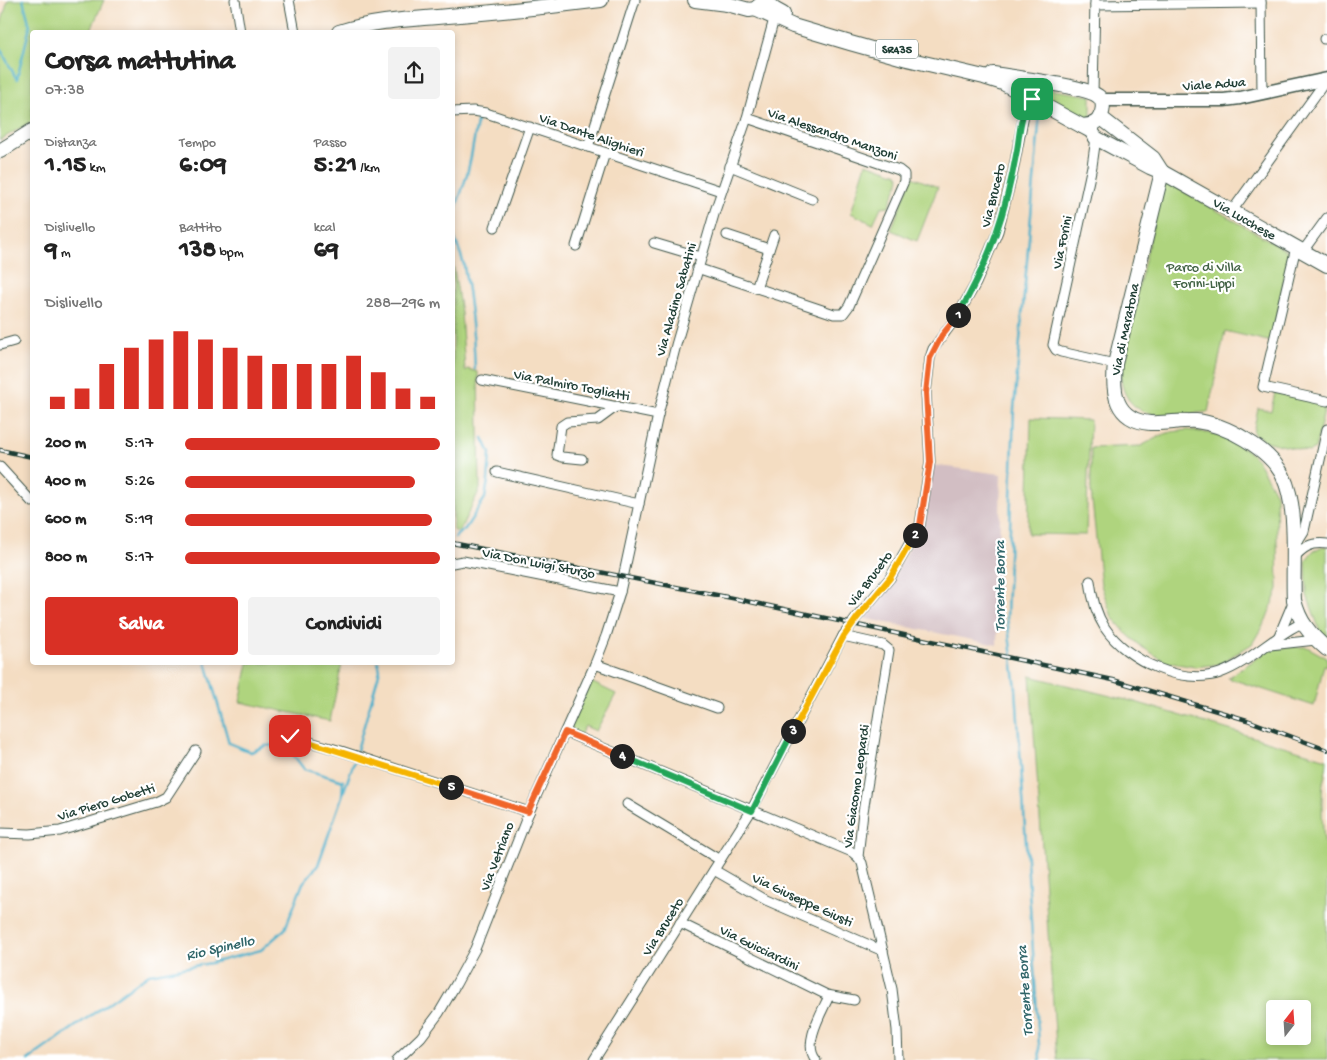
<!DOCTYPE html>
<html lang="it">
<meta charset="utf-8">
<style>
body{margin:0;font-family:"Gochi Hand",sans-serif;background:#f2f2f2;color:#222;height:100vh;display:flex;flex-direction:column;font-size:19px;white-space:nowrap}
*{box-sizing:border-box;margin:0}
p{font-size:16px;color:#767676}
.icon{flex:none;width:28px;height:28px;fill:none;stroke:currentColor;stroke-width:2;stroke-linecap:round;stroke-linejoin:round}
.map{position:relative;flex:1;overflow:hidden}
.details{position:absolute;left:30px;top:30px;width:425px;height:635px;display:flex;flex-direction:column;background:#fff;border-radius:5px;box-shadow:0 2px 8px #0003}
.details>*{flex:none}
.needle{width:32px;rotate:17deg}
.fabs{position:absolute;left:1266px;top:1000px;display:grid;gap:10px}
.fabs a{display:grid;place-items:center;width:45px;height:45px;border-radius:5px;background:#fff;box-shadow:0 2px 8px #0003;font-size:25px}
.pin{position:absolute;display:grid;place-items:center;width:42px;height:42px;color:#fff;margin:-21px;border-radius:10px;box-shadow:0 2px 8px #0006}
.km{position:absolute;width:25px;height:25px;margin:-12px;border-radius:50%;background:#222;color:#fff;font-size:14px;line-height:25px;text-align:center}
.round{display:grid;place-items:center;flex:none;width:52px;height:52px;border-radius:5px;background:#f2f2f2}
.summary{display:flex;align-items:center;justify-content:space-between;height:85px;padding:0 15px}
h1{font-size:28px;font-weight:700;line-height:38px}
.figures{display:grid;grid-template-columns:repeat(3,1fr);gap:8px;height:85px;padding:5px 15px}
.figures div{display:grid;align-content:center}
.figures b{font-size:25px;font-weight:700}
.figures small{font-size:14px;font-weight:400}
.figures p{font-size:14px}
.chart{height:140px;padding:10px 15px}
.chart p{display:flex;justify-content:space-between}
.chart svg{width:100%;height:90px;margin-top:5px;stroke:#d93025;stroke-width:6}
.action{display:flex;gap:10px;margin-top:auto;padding:10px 15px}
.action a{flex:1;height:58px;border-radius:5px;background:#d93025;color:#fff;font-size:20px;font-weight:700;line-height:58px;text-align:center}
.action a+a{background:#f2f2f2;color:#222}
ul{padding:0 15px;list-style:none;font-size:16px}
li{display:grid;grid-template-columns:80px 60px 1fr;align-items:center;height:38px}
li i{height:12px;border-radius:6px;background:#d93025}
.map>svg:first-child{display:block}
</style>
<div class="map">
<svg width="1327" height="1060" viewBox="0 0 1327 1060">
<rect width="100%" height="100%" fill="#fff"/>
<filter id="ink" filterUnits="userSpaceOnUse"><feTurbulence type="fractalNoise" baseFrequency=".02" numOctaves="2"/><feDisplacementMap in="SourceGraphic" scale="10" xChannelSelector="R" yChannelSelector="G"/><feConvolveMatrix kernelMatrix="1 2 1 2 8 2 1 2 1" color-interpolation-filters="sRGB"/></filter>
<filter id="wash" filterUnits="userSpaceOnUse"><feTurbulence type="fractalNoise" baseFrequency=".0096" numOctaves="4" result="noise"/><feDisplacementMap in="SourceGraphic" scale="20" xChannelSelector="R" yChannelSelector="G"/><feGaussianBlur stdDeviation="1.12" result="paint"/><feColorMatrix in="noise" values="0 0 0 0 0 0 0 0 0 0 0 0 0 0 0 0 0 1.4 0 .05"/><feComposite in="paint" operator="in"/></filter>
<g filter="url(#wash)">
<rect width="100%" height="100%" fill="#f4ddc2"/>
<polygon fill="#d2bec3" points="933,465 1001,474 997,645 863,618 890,584 911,545"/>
<g fill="#afd47e" stroke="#678859" fill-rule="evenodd">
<polygon points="8,0 104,0 90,32 32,32 32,121 0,140 0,28"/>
<polygon points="1041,88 1091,96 1091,119 1083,118 1039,97 1037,92"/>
<polygon points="866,163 898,174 900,179 889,206 881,207 873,224 851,213"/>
<polygon points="912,177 938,187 917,241 891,230"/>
<path d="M1164 180 1289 252 1272 342 1225 331 1208 412C1177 414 1133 426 1122 385 1120 378 1121 370 1121 362Z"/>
<polygon points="453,263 461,313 465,371 468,369 478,372 480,489 459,532 453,530"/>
<polygon points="1275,392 1326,403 1315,449 1309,452 1265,441 1253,433 1258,408 1271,411"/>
<polygon points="1031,418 1090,420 1086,535 1028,534"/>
<polygon points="1187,430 1214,434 1224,437 1247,450 1257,460 1276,494 1278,589 1266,620 1252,644 1219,664 1195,667 1166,662 1142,647 1128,635 1112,617 1101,585 1091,491 1091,448 1141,446 1162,435 1171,432"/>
<polygon points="1323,546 1327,547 1327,637 1320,631 1307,595 1306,560 1313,551"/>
<polygon points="1289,647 1307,647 1327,658 1327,666 1324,665 1314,706 1228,678 1270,649"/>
<polygon points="248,663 342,663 330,721 240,702"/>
<path d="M1030 676 1135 702 1327 759C1327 768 1325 775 1323 783 1321 800 1322 839 1327 855V1060H1057ZM1275 1009H1302V1036H1275Z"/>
<polygon points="589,681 616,694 596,731 585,726 580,735 571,730 571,725"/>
</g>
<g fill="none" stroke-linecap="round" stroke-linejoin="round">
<g stroke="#4cb0cb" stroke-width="2.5">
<polyline points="0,48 16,78"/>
<polyline points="17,79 30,26 23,0"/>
<polyline points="1040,113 1014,409 1007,618 1016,689 1040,1060"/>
<path d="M475 369C474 335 470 299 464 266 462 254 454 241 453 230 453 209 462 193 467 174 472 156 474 137 478 118"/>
<polyline points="455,538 457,535 465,529 485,498 488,481 490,453 483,438"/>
<polyline points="206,662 229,743 251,752 265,746 285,744 304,769 343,781 342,796"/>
<polyline points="357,750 380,670 378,662"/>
<polyline points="28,1060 149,974 211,963 261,950 285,929 303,883 318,865 354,762"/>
</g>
</g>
</g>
<g filter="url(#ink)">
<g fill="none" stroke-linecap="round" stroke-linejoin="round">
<g stroke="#3f5549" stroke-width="11">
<g id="minor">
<polyline points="235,0 240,32"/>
<polyline points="289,0 295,32"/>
<polyline points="1261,0 1262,94"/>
<polyline points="1095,5 1261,3"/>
<polyline points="1324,39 1327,39"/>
<polyline points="1093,93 1095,1"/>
<polyline points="452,112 473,111 486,113 721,191"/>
<polyline points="1096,138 1092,166 1053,345 1056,350 1061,352 1115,364"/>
<polyline points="588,147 635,0"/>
<polyline points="730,166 812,199"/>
<polyline points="1232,211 1327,79"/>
<polyline points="495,227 530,127"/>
<polyline points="727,235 769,249"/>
<polyline points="654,243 701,257"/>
<polyline points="576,246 605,153"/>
<polyline points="1296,247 1263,387 1327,401"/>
<polyline points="1303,251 1327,218"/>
<polyline points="697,268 834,314 843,314 849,306 904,181 904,174 899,170 747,118"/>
<polyline points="756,288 774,235"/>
<polyline points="0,345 14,341"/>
<polyline points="482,380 658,415"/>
<polyline points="582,459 562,457 557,455 561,426 567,422 598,420 617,406"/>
<polyline points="0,467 32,502"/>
<polyline points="497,472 639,504"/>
<polyline points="1294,547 1304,531 1327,429"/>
<path d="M1293 559C1303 547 1311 542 1327 544"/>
<polyline points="452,563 463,561 620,592"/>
<path d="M1090 581C1092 598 1096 614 1105 628 1127 661 1183 686 1220 673 1249 663 1275 635 1302 623"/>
<polyline points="843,636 883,645 889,650 863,812 858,857 862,863 892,989 897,1030 898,1060"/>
<polyline points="1278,638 1294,600"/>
<polyline points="1270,645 1316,640"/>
<polyline points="595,664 717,708"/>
<polyline points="565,732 852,852 858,857"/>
<polyline points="276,735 286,735 341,751 529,812"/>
<polyline points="627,804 720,860"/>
<polyline points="0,833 30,834 60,831 156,802 166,797 170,791 196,751"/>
<polyline points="714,870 766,900 883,951"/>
<polyline points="680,923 827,995 854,1000"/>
<polyline points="397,1060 421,1037 439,1013 456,984 475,949 529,812 595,664 606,636 620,592 658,415 676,345 715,211 747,118 774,19"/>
<polyline points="594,1060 751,811 843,636 857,617 890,578 920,525 930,462 926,393 930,358 933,349 958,315 976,283 998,231 1013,172 1024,114 1027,104 1032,99"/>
<path d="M816 1060C802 1044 822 1012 829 996"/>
</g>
</g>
<g stroke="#3f5549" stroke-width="15">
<polyline id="secondary" points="1101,100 1224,100 1240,98 1327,79"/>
</g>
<g stroke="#3f5549" stroke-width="16">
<g id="primary">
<polyline points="695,0 727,4 749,10 755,9 762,3"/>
<polyline points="764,0 774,9 783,14"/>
<polyline points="755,9 793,26 850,43 907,59 984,77 1003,83 1082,126 1091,131 1096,138 1105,143 1150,167 1162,172 1327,265"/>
<path d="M339 32C378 19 420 19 460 15 507 11 554 6 601 0"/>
<path d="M993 74C1011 77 1090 87 1099 97 1105 102 1103 113 1099 119 1095 125 1089 125 1082 126"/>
<polyline points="1100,117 1153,158 1162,172"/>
<polyline points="0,151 32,131"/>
<path d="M1162 172 1115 364C1112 392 1115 420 1150 423 1165 424 1181 420 1196 421 1225 424 1270 449 1283 476 1299 509 1292 563 1294 600 1299 621 1310 635 1327 649"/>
</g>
</g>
<use href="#minor" stroke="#fff" stroke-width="9"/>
<use href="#secondary" stroke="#fff" stroke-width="12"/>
<use href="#primary" stroke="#fff" stroke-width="14"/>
<g stroke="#1f3d34" stroke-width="4.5">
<g id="rail">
<polyline points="0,450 32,457"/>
<polyline points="452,543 732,598 1113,680 1247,720 1327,750"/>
</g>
</g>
<use href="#rail" stroke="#fff" stroke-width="2.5" stroke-dasharray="8" stroke-linecap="butt"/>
</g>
</g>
<g fill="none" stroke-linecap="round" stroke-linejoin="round" filter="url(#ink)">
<g stroke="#fff" stroke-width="10">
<path id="split-1" d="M958 315C990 260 1006 212 1017 150 1020 133 1020 111 1032 99"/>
</g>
<g stroke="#fff" stroke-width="10">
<polyline id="split-2" points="915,535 920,525 930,462 926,393 930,358 942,335 958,315"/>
</g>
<g stroke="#fff" stroke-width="10">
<polyline id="split-3" points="793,731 844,636 857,618 890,578 915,535"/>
</g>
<g stroke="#fff" stroke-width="10">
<polyline id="split-4" points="622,756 752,811 793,731"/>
</g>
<g stroke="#fff" stroke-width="10">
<polyline id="split-5" points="451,787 528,812 565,732 622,756"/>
</g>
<g stroke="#fff" stroke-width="10">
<polyline id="split-6" points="290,736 451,787"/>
</g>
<use href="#split-1" stroke="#22a559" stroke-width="6"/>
<use href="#split-2" stroke="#f0652b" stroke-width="6"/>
<use href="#split-3" stroke="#f5b400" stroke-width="6"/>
<use href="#split-4" stroke="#22a559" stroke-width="6"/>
<use href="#split-5" stroke="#f0652b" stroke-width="6"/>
<use href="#split-6" stroke="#f5b400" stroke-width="6"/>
</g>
<g text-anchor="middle" stroke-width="4.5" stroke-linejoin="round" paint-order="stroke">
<rect fill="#fff" stroke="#627771" stroke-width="1" x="876" y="39.5" width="42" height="19" rx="4"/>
<g font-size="12" font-weight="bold" fill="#1f3d34">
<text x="897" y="53">SR435</text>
</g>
<g font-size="14" fill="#1f3d34" stroke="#fff">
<text transform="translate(1214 83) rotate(-4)" y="5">Viale Adua</text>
<text transform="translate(833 133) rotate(19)" y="5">Via Alessandro Manzoni</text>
<text transform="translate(592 134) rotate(19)" y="5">Via Dante Alighieri</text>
<text transform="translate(992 195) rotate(-76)" y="5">Via Bruceto</text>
<text transform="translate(1245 218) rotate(30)" y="5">Via Lucchese</text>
<text transform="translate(1061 242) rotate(-78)" y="5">Via Forini</text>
<text transform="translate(675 299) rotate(-74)" y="5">Via Aladino Sabatini</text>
<text transform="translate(1124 329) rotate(-78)" y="5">Via di Maratona</text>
<text transform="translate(572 384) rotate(11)" y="5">Via Palmiro Togliatti</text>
<text transform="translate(539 562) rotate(11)" y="5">Via Don Luigi Sturzo</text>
<text transform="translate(869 578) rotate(-53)" y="5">Via Bruceto</text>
<text transform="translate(855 786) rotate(-82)" y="5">Via Giacomo Leopardi</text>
<text transform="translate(106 801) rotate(-17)" y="5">Via Piero Gobetti</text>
<text transform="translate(496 856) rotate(-69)" y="5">Via Vetriano</text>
<text transform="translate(803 899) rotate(25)" y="5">Via Giuseppe Giusti</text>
<text transform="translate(662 926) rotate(-58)" y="5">Via Bruceto</text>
<text transform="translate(760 947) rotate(26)" y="5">Via Guicciardini</text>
</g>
<g font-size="14" fill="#436346" stroke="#fff">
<text x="1204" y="271">Parco di Villa<tspan x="1204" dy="16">Forini-Lippi</tspan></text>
</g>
<g font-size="15" font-style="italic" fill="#2f6569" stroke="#fff">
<text transform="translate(999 586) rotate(-90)" y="5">Torrente Borra</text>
<text transform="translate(220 947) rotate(-13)" y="5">Rio Spinello</text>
<text transform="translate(1024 991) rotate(-94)" y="5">Torrente Borra</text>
</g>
</g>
</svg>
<div class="fabs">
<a><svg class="needle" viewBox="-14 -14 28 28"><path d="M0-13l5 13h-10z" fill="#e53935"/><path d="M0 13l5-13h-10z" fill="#767676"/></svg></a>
</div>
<div class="pin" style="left:1032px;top:99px;background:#1e9e55"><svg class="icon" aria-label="arrive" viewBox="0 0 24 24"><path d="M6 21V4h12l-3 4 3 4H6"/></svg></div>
<div class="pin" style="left:290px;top:736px;background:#d93025"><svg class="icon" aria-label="check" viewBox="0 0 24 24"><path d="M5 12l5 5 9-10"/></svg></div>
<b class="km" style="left:958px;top:315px">1</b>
<b class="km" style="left:915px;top:535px">2</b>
<b class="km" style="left:793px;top:731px">3</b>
<b class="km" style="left:622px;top:756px">4</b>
<b class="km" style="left:451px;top:787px">5</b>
<section class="details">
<div class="summary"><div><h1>Corsa mattutina</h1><p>07:38</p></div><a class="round"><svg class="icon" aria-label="share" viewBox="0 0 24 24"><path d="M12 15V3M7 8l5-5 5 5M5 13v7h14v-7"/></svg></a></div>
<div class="figures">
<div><p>Distanza</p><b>1.15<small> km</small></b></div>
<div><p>Tempo</p><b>6:09</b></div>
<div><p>Passo</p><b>5:21<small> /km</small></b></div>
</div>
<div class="figures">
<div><p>Dislivello</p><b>9<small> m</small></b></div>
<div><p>Battito</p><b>138<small> bpm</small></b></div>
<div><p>kcal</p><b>69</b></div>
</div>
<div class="chart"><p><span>Dislivello</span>288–296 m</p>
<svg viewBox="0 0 160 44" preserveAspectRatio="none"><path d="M5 44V38M15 44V34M25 44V22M35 44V14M45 44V10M55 44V6M65 44V10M75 44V14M85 44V18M95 44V22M105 44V22M115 44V22M125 44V18M135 44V26M145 44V34M155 44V38"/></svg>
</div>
<ul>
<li><b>200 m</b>5:17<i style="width:100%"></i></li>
<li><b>400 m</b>5:26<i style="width:90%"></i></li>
<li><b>600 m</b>5:19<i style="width:97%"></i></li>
<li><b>800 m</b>5:17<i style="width:100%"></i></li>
</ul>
<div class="action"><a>Salva</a><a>Condividi</a></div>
</section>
</div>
